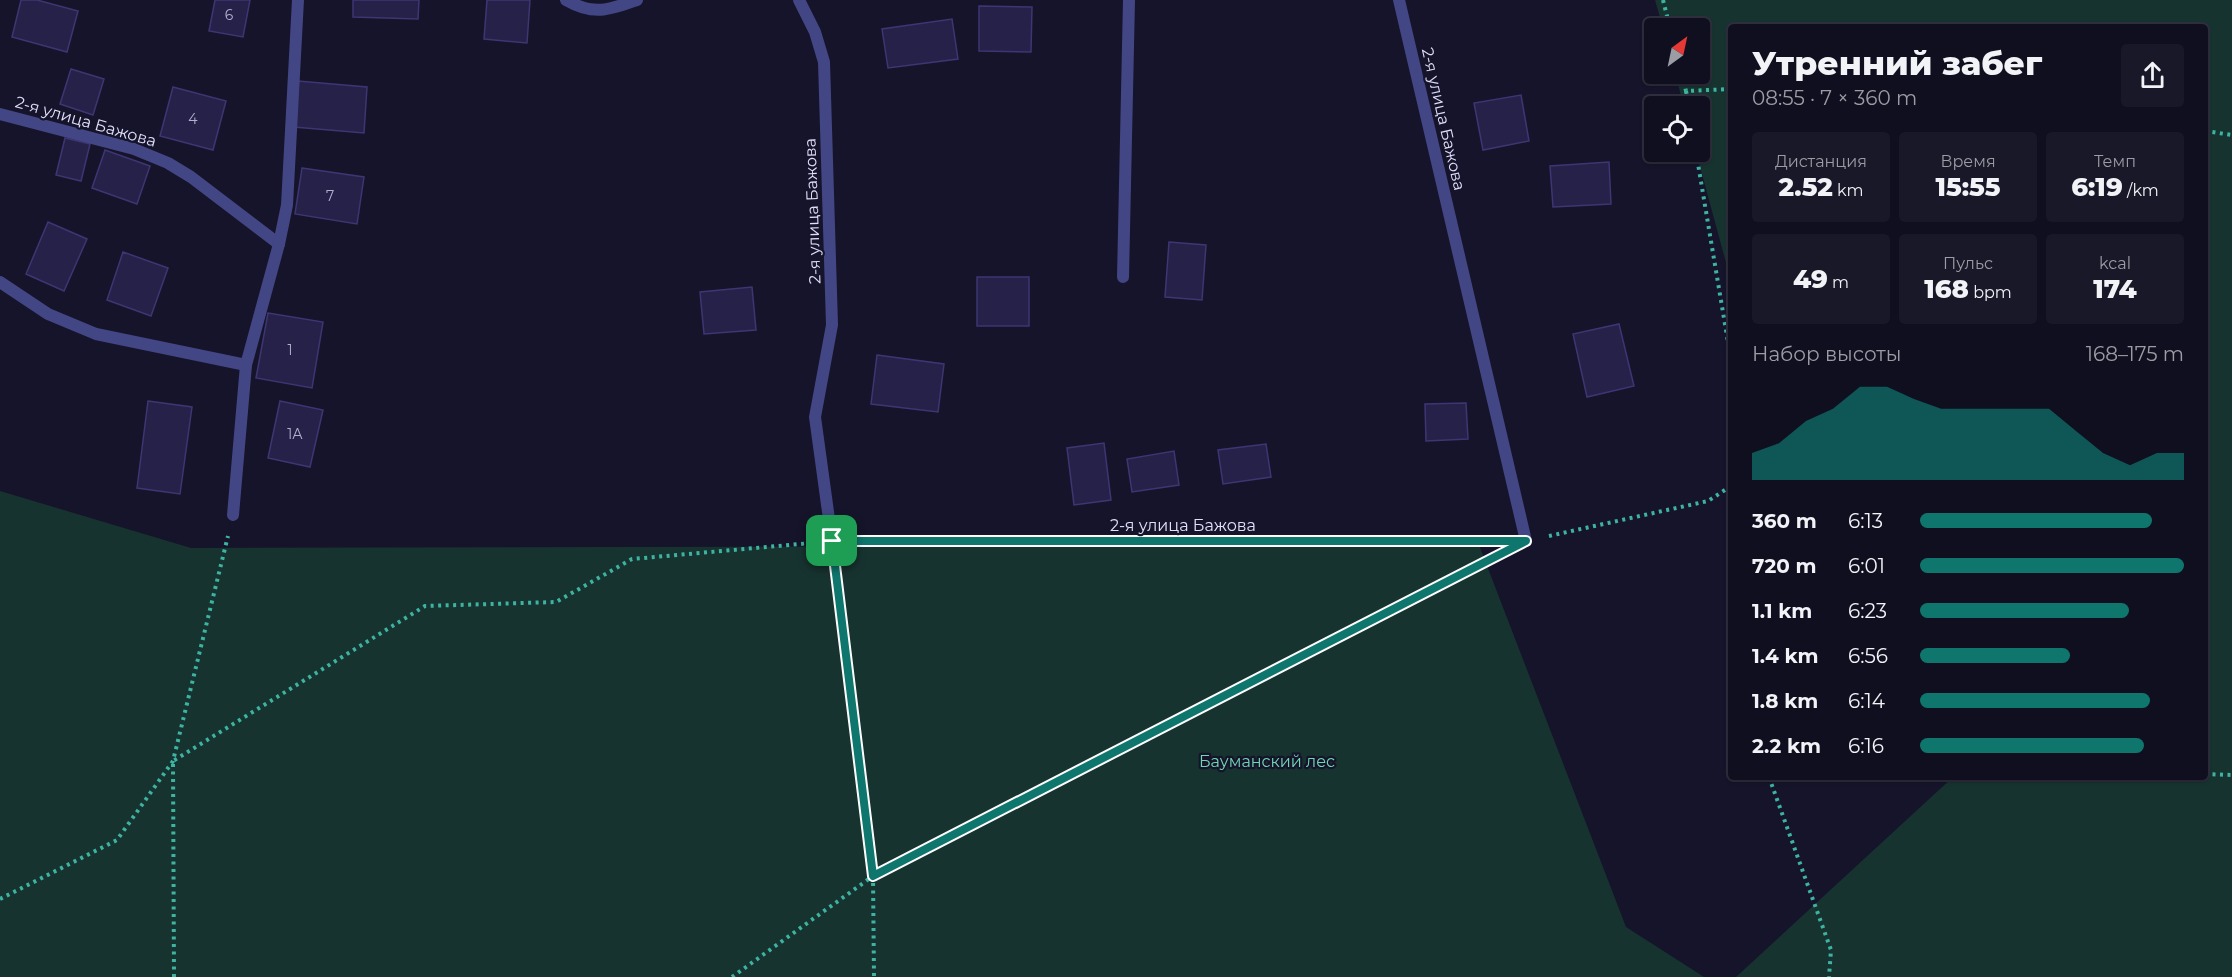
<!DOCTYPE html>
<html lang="ru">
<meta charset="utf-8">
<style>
body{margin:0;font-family:Montserrat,sans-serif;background:#191829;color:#f1f3f6;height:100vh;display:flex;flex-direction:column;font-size:22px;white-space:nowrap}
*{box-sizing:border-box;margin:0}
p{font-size:20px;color:#9c9ca5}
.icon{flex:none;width:33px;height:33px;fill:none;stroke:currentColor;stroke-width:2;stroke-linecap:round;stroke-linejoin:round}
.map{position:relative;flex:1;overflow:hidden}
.drawer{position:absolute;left:1728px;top:24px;width:480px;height:756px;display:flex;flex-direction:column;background:#100f20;border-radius:6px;box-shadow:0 2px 4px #0004,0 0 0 2px #302f3e}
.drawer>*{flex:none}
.needle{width:39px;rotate:33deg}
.tools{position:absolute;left:1644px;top:18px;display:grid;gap:12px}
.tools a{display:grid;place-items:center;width:66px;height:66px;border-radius:6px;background:#100f20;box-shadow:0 2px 4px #0004,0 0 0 2px #302f3e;font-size:30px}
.pin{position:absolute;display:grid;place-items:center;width:51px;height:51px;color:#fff;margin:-26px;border-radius:12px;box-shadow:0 3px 9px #0006}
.round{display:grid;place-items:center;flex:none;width:63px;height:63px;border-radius:6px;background:#191829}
.overview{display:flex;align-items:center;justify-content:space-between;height:102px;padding:0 24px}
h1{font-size:33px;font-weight:800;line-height:45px}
.stats{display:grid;grid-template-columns:repeat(3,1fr);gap:9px;height:102px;padding:6px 24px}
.stats div{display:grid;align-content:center;border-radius:6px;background:#191829;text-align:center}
.stats b{font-size:26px;font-weight:800}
.stats small{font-size:16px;font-weight:400}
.stats p{font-size:16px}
.chart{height:168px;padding:12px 24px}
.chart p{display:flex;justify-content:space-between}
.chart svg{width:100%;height:108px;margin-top:6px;fill:#0f766e;opacity:.7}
ul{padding:0 24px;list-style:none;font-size:20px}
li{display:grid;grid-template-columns:96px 72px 1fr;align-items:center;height:45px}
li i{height:15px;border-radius:8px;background:#0f766e}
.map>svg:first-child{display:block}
</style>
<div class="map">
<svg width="2232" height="977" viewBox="0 0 2232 977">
<rect width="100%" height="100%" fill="#16142a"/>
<g fill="#173330">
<polygon points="1655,0 2232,0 2232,977 1736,977 1953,777 2205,777 2205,27 1731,27 1731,281 1696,152 1700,152 1700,106 1684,106 1675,74 1700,74 1700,28 1663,28"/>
<polygon points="0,491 191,548 1479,545 1626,927 1704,977 0,977"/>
</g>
<g fill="#262149" stroke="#3d3673" stroke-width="1.5">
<polygon points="21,0 37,0 78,11 67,52 12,37"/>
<polygon points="215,0 250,0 243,37 209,31"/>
<polygon points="353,0 419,0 418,19 353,17"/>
<polygon points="487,0 530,0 527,43 484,39"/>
<polygon points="979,6 1032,7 1031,52 979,51"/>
<polygon points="952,19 958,59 888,68 882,29"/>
<polygon points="71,69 104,79 93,115 60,104"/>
<polygon points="298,81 367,87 364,133 294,127"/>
<polygon points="173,87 226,101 213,150 160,136"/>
<polygon points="1521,95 1529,141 1483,150 1474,103"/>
<polygon points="65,138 90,144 81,181 56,175"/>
<polygon points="105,150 150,166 137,204 92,188"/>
<polygon points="1609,162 1611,204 1553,207 1550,166"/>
<polygon points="302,168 364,177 357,224 295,214"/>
<polygon points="48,222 87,239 64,291 26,274"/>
<polygon points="1169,242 1206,245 1202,300 1165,297"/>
<polygon points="123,252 168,268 151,316 107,300"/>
<rect x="977" y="277" width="52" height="49"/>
<polygon points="752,287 756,330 704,334 700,292"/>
<polygon points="268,313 323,322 312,388 256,378"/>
<polygon points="1619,324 1634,386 1587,397 1573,334"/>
<polygon points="877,355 944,364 938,412 871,404"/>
<polygon points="148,401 192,407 180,494 137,488"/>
<polygon points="280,401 323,410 310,467 268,458"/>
<polygon points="1466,403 1468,439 1426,441 1425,404"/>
<polygon points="1104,443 1111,500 1074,505 1067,448"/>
<polygon points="1266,444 1271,477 1223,484 1218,450"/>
<polygon points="1174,451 1179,485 1132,492 1127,459"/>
</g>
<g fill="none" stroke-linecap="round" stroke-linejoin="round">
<g stroke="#3db3a2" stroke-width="4" stroke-dasharray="3 4.5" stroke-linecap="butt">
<polyline points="1663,0 1670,28"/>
<polyline points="1682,74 1686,91 1731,89"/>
<polyline points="1686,91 1689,106"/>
<polyline points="2205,131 2232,135"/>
<polyline points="1696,152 1731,360"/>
<polyline points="1549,536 1708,501 1728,488 1731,483"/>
<polyline points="834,563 873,876 874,977"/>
<polyline points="2205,774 2232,775"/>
<polyline points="1769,777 1831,950 1829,977"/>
<polyline points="0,899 117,840 173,761 228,536"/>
<polyline points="174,977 173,761 425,606 556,602 632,559 811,543"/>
<polyline points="732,977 873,876 1479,566"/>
</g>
<polyline stroke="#434684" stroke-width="12" points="0,282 48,314 96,334 246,365"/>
<g stroke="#434684" stroke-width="12">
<path d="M566 0C594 16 609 10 637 0"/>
<polyline points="799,0 815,32 824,62 832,325 815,417 832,541 1526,541 1399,0"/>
<polyline points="0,114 134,149 168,163 191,177 279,244"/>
<polyline points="1123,277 1129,0"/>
<polyline points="233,515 246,365 279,244 287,205 298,0"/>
</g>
</g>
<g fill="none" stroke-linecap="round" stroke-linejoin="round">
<g stroke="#fff" stroke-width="12">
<polygon id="route" points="832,541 1526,541 873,876"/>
</g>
<use href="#route" stroke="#0f766e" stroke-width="8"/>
</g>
<g text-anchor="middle" stroke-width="4.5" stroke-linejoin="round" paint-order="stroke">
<g font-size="14" fill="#b2b0cf">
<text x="229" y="20">6</text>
<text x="193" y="124">4</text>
<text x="330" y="201">7</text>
<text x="290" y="355">1</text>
<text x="295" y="439">1А</text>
</g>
<g font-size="16" fill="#e0dffc" stroke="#16142a">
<text transform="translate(1444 119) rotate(77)" y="6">2-я улица Бажова</text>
<text transform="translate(86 121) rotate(16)" y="6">2-я улица Бажова</text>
<text transform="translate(812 211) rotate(-92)" y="6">2-я улица Бажова</text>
<text x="1183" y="531">2-я улица Бажова</text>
</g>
<g font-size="16" fill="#70d7b5" stroke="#16142a">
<text x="1267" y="767">Бауманский лес</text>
</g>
</g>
</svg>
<div class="tools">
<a><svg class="needle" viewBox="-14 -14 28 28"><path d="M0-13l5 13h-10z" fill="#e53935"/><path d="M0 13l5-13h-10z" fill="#9c9ca5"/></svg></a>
<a><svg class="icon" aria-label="locate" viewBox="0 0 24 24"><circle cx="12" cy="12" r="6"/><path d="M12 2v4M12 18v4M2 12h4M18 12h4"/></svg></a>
</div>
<div class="pin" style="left:832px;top:541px;background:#1e9e55"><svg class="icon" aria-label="arrive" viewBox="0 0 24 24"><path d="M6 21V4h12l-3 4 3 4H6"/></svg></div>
<section class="drawer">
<div class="overview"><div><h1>Утренний забег</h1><p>08:55 · 7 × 360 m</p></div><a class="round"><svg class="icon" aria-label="share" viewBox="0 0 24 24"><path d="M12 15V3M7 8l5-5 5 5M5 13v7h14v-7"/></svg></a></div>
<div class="stats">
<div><p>Дистанция</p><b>2.52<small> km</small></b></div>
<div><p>Время</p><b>15:55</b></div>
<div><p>Темп</p><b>6:19<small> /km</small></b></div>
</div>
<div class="stats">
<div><b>49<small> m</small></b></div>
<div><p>Пульс</p><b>168<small> bpm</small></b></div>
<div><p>kcal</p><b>174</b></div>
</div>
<div class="chart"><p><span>Набор высоты</span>168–175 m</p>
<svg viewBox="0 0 160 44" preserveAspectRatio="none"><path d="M0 44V33L10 29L20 20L30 15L40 6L50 6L60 11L70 15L80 15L90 15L100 15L110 15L120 24L130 33L140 38L150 33L160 33V44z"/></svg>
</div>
<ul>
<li><b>360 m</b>6:13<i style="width:88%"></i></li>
<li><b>720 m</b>6:01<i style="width:100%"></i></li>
<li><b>1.1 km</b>6:23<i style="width:79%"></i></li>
<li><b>1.4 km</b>6:56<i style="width:57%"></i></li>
<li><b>1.8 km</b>6:14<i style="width:87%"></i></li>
<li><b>2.2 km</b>6:16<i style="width:85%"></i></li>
</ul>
</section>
</div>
